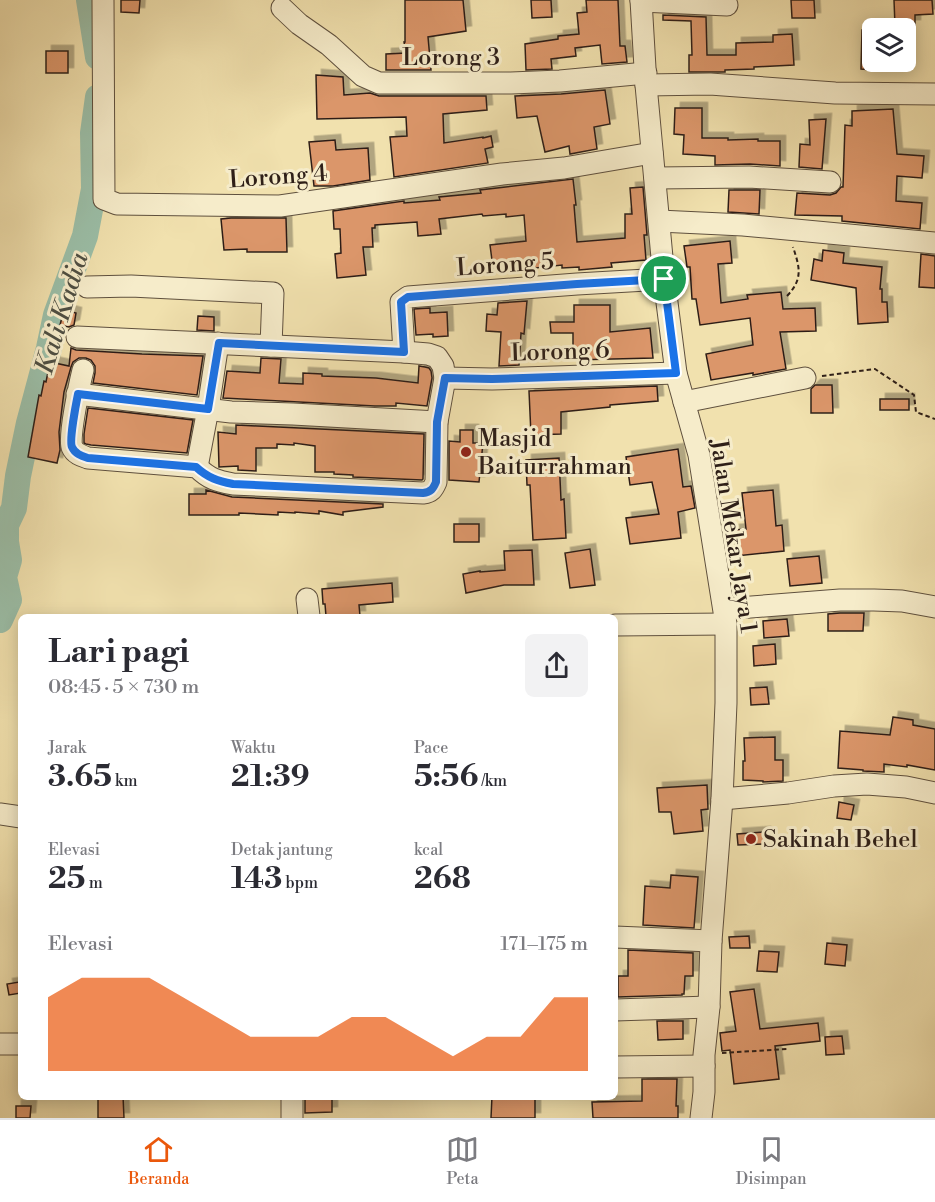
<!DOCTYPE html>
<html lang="id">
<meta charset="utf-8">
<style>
body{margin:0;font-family:"Libre Bodoni",serif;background:#f2f2f3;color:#2b2b33;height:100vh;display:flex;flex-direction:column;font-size:22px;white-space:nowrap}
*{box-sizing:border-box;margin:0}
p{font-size:20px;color:#7c7c81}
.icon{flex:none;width:33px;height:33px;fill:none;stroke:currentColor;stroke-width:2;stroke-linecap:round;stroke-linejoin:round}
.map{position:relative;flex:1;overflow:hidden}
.sheet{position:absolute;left:18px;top:614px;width:600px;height:486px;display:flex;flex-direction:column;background:#fff;border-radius:9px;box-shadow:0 3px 15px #0003}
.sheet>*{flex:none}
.buttons{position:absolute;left:862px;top:18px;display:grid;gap:12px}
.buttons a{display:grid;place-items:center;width:54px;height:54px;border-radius:9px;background:#fff;box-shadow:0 3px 15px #0003;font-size:30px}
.pin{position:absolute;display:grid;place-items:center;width:51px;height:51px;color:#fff;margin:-26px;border:3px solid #fff;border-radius:50%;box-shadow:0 2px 6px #0007}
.round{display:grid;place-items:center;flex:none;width:63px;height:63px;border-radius:9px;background:#f2f2f3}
.headline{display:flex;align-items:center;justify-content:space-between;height:102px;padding:0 30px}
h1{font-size:33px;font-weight:800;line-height:45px}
.metrics{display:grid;grid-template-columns:repeat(3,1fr);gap:9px;height:102px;padding:6px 30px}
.metrics div{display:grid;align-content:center}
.metrics b{font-size:30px;font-weight:800}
.metrics small{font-size:16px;font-weight:400}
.metrics p{font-size:16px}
.chart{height:168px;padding:12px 30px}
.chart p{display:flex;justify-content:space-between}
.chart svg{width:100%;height:108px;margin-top:6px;fill:#ea580c;opacity:.7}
.tabs{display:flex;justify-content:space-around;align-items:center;height:84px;border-top:2px solid #e1e1e2;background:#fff;font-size:16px;color:#7c7c81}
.tabs a{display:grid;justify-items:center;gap:3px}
.tabs .current{color:#ea580c}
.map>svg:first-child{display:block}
</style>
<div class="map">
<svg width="935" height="1118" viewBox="0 0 935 1118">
<defs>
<filter id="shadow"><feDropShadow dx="5.5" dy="-5.5" stdDeviation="0" flood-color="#0004"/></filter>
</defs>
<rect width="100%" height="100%" fill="#f1e1ae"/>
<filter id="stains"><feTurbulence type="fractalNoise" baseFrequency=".00333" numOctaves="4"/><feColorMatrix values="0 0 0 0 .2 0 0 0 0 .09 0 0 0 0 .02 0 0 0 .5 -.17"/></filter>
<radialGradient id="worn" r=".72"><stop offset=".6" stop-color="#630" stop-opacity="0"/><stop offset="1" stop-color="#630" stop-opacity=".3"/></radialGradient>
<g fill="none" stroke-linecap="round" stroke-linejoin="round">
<g stroke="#9bbea7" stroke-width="26">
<polyline points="89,0 98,57"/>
<polyline points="0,620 9,600 4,577 9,560 6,542 6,525 14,508 18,476 29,423 49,348 56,315 85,236 94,189 93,133 98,97"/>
</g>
</g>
<g fill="#db966a" stroke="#2e1f18" stroke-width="1.5" filter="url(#shadow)">
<polygon points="121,0 140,0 139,13 121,12"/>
<polygon points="405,0 463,0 466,31 428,37 431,70 386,70 386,54 406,53 404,42 405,42"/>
<polygon points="531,0 551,0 552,17 532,18"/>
<polygon points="586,0 618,0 620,46 625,46 627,62 602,64 600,45 575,48 576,56 551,59 552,69 526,70 525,44 558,39 558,36 579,34 577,13 587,12"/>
<polygon points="791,0 814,0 815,18 792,18"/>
<polygon points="894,0 932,0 933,14 915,15 915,25 895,26"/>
<polygon points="663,15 706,17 707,55 736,55 736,43 773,42 773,35 792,34 794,65 754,67 754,69 725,70 725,72 689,72 689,55 692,55 691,21 663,20"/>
<polygon points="862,30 873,30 873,70 861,69"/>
<rect x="46" y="51" width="22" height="22"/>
<polygon points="316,75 343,77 344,95 370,93 379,96 486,96 487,110 443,114 444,143 483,137 483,138 491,136 493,147 485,149 488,163 394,177 390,137 407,136 406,117 317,119"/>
<polygon points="605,90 610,124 594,127 597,149 570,154 569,146 545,152 537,116 517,118 515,96 561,94"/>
<polygon points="675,108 702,108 702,138 728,138 728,140 758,139 758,141 780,141 780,166 750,164 715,165 715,156 683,154 684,135 674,134"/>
<polygon points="893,109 897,154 924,156 922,178 897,176 896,201 922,203 920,229 842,221 842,216 795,215 797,193 830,195 836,193 841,187 843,187 845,125 852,126 852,111"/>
<polygon points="826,119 822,169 799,167 800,144 810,145 809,120"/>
<polygon points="335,140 336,150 368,148 370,180 333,186 314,186 309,142"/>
<polygon points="573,179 576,205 574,205 577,242 625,238 625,214 632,214 630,188 643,187 647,235 644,235 646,260 611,263 612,267 579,270 579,267 562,268 562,265 517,270 516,265 493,268 490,245 526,241 524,215 506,217 506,214 483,216 482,214 439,219 441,234 418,236 417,222 375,225 375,228 372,228 373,247 363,247 366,275 337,278 335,254 341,253 340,229 334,229 333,211 404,201 404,203 440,200 439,197 481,193 480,190"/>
<polygon points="729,190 760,190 759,214 728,212"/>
<polygon points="231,218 286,218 287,252 247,252 247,249 224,250 221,219"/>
<polygon points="730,241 732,263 718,264 721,303 748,299 747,295 781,292 783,309 815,308 816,331 780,332 786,369 753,375 753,373 711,380 706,354 753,345 750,318 700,325 696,299 692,299 690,267 687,267 684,246"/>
<polygon points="823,250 844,253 843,263 882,267 880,289 882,289 882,302 887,302 888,322 858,324 856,288 811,280 814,259 822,261"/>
<polygon points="921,254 935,256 935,288 919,287"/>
<polygon points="527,301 524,334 521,333 519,365 499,366 501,332 486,331 487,314 497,315 498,303"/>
<polygon points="574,305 610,305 610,332 650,328 653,358 573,360 573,333 551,333 550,322 574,322"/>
<polygon points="430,308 430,313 447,312 448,336 433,337 433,334 416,335 414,309"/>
<polygon points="64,310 76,313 74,325 69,327 60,325"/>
<polygon points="198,316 214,317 214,331 197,330"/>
<polygon points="71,348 76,350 142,354 203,356 197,395 93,383 95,373 95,366 91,360 86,358 79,358 73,362 71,367 64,392 59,432 60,450 57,463 28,457 39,395 41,396 44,381 46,382 50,362 69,366"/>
<polygon points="261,358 281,359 279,383 303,384 303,373 322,374 322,376 376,378 418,383 419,366 425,367 429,368 431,371 432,378 427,406 396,403 396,406 375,406 223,398 227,371 260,373"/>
<polygon points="815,385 832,385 833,413 811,413 811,389"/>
<polygon points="657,386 658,401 610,405 610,407 561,412 561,434 531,435 529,391"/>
<rect x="880" y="399" width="29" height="11"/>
<polygon points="88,408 193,420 187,453 91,445 86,444 84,443 84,434"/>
<polygon points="236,425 424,434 423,479 422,480 353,477 353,475 334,474 334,472 315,472 315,446 294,443 294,445 277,444 277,448 256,448 256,471 238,470 238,466 219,467 218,432 236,434"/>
<polygon points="460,430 473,430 473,443 483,443 479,482 449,480 449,441 460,442"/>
<polygon points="678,449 683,487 691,486 695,508 678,512 681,538 630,544 626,518 659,514 652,482 630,485 626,457"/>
<polygon points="559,458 561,500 564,499 566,538 533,540 530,485 527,485 526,460"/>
<polygon points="206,490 232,497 383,504 383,507 343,512 343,515 319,511 319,514 295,512 295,513 278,512 278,515 239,513 239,515 189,515 189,494 206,494"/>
<polygon points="773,490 776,526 782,525 784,551 736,556 734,530 746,529 742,493"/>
<rect x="454" y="524" width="25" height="18"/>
<polygon points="590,549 595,585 570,588 565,553"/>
<polygon points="532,550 534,585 504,585 466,593 463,574 480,571 480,572 505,570 504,551"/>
<polygon points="819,556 822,583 790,586 787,559"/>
<polygon points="392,583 393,602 359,605 360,616 326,616 325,604 323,604 322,589"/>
<polygon points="840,613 864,613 863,631 828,631 828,614"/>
<polygon points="787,619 789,636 764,638 763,621"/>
<polygon points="775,644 776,664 754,666 753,646"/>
<polygon points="767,687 769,704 751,705 750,688"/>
<polygon points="893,717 913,720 913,725 935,729 935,770 907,765 907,767 884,764 884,772 863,771 863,770 838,768 840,731 890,735"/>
<polygon points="775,737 775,760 783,760 783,781 763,782 763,781 743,780 743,761 745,761 744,738"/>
<polygon points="707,785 708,809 701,810 703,831 674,834 671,812 659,812 657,788"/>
<polygon points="839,802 854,805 851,820 837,818"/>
<polygon points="765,832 765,844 738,845 737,834"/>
<polygon points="671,875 698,877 694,928 643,925 645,886 670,888"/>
<polygon points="749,936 750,948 730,948 729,937"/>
<polygon points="827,943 847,945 845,966 825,964"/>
<polygon points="628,950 693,953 693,976 685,976 684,994 682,994 682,995 618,997 618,976 628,976"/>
<polygon points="759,951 779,952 777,972 757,971"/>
<polygon points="19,982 21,993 9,995 7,984"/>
<polygon points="754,989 760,1029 818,1023 820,1041 775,1046 779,1079 734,1084 730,1050 722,1051 720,1033 736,1031 730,992"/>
<polygon points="657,1021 683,1021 683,1039 658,1040"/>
<polygon points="842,1036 844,1054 826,1055 825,1037"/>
<polygon points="642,1079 677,1079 676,1106 678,1106 678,1118 593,1118 592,1102 642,1101"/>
<polygon points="98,1096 123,1096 124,1118 98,1118"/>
<polygon points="305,1096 332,1096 332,1112 305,1113"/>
<polygon points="492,1096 535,1096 535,1118 491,1118"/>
<polygon points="16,1106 31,1106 30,1118 16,1118"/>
</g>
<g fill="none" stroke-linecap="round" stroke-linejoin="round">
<g stroke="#5f503e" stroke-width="23">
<g id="minor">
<polyline points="103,0 104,199 117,204 280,206 502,174 564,168 652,153"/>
<polyline points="641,0 646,85 664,279 676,373 699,455 726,624 726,703 722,799 711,941 709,1007 704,1055 704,1092 701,1118"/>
<polyline points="641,1 727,5"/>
<polyline points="282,8 299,24 329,45 363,76 379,83 511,83 560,81 646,73"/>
<polyline points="646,85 710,84 835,93 935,94"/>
<polyline points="655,178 749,177 830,182"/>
<polyline points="659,221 743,225 935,243"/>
<polyline points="87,287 131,286 273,293 271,346"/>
<path d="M77 337 404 352 428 354 437 357 443 366 445 378 437 422 436 482C433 489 431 492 423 493L233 484C217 481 209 479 197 467L88 458C82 456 75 454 72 447 68 439 80 382 83 370"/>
<polyline points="404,352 401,302 408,297 577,284 664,279"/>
<polyline points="445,378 492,379 676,373"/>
<polyline points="77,394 231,412 293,414 437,422"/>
<polyline points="684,402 805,378"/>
<polyline points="197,467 208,409 218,343"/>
<polyline points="307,599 309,616"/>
<polyline points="725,609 840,600 874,600 902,601 935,607"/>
<polyline points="615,625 726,624"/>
<polyline points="722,799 788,793 834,786 867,784 906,787 935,793"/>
<polyline points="0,814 21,817"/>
<polyline points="615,937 711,941"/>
<polyline points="615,1010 709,1007"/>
<polyline points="0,1044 21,1044"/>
<polyline points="615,1067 704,1066"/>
<polyline points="292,1118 292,1096"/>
</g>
</g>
<g stroke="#2e1f18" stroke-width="2" stroke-dasharray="4.5 3" stroke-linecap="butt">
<path d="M787 296C803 279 800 268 793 247"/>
<polyline points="822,376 875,369 914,395 916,412 935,419"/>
<polyline points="722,1053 787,1049"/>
</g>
<use href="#minor" stroke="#f6ecca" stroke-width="21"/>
</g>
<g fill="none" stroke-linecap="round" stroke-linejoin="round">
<g stroke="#fff" stroke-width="12">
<path id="route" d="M664 279 676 373 492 379 445 378 437 422 436 482C433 489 431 492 423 493L233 484C218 481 208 478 196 467L88 458C82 456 75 454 72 447 69 441 76 404 78 394L208 409 219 343 404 352 401 302 408 297 577 284Z"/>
</g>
<use href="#route" stroke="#1a73e8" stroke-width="8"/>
</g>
<g fill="#8f2418" stroke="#f6ecca" stroke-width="2">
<circle cx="466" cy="452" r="6"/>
<circle cx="751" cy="839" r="6"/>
</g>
<g text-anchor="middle" stroke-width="6" stroke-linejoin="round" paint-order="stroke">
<g font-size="24" fill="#2e1f18" stroke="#f6ecca">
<text x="451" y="65">Lorong 3</text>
<text transform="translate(278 176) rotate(-4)" y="8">Lorong 4</text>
<text transform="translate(505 264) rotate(-4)" y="8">Lorong 5</text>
<text transform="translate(560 351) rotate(-2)" y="8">Lorong 6</text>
<text transform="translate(734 536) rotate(81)" y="8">Jalan Mekar Jaya 1</text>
</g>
<g font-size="24" fill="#2e1f18" stroke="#f6ecca" text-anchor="start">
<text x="478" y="446">Masjid<tspan x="478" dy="28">Baiturrahman</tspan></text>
<text x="763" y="847">Sakinah Behel</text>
</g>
<g font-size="26" font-style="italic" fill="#4f4f43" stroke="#f6ecca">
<text transform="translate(61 313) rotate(-73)" y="9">Kali Kadia</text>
</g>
</g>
<rect width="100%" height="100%" filter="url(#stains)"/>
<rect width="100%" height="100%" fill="url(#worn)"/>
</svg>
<div class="buttons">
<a><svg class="icon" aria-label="layers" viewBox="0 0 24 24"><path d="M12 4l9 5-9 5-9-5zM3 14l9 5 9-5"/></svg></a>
</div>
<div class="pin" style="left:664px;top:279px;background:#1e9e55"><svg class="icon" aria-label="arrive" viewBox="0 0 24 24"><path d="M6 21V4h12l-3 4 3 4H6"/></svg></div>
<section class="sheet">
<div class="headline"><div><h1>Lari pagi</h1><p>08:45 · 5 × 730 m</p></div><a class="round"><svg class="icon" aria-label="share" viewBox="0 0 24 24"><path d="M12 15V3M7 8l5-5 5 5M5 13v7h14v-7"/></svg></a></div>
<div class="metrics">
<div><p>Jarak</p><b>3.65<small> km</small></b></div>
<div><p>Waktu</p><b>21:39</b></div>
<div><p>Pace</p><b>5:56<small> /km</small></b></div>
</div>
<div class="metrics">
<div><p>Elevasi</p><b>25<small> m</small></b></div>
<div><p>Detak jantung</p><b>143<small> bpm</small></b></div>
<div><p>kcal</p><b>268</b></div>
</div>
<div class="chart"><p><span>Elevasi</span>171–175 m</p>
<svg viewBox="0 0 160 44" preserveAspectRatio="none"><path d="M0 44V14L10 6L20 6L30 6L40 14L50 22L60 30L70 30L80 30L90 22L100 22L110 30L120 38L130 30L140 30L150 14L160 14V44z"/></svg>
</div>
</section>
</div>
<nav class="tabs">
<a class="current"><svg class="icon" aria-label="home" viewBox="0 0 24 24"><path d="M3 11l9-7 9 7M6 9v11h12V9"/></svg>Beranda</a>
<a><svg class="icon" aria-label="map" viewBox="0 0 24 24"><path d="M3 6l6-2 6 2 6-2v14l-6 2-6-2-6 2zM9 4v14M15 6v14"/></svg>Peta</a>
<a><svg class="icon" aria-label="saved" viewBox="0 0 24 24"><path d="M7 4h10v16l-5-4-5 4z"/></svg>Disimpan</a>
</nav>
